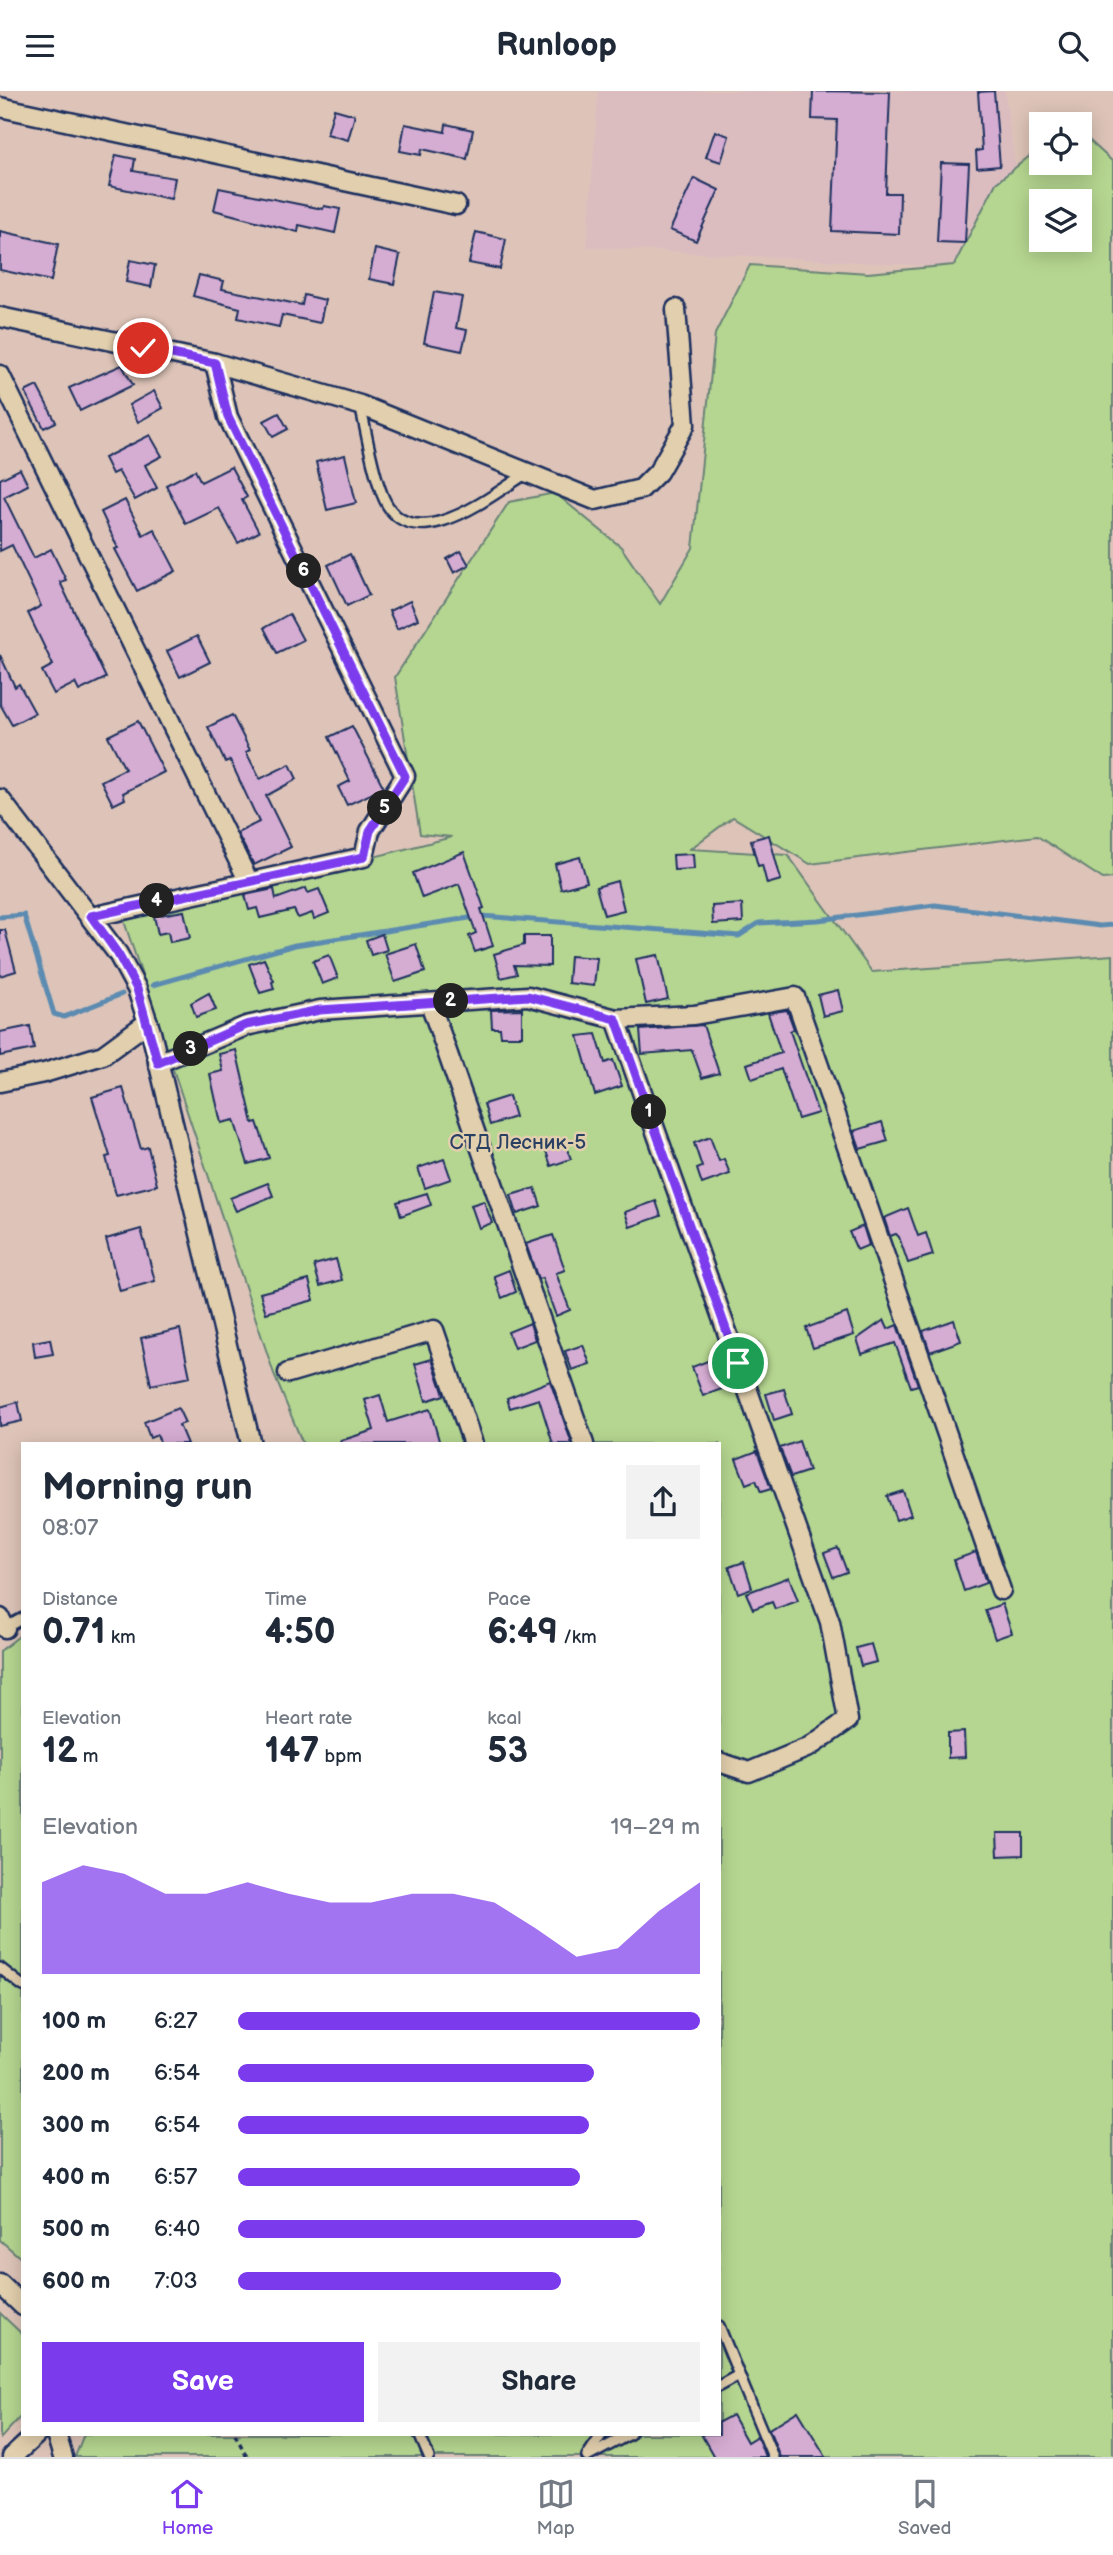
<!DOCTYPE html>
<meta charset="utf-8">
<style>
body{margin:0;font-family:"Balsamiq Sans",sans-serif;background:#f2f2f3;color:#1f2937;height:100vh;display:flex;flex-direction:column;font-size:26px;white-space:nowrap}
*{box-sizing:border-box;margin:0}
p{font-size:23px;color:#747a83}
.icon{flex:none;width:38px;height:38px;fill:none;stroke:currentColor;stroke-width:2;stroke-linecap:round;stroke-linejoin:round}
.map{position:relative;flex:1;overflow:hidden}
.sheet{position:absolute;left:21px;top:1351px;width:700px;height:994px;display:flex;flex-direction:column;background:#fff;border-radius:0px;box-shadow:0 4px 18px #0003}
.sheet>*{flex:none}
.buttons{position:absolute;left:1029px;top:21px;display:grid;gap:14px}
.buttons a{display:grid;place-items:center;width:63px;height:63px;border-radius:0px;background:#fff;box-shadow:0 4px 18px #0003;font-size:35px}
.pin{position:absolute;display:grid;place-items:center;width:60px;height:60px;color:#fff;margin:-30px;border:4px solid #fff;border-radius:50%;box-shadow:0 2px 7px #0007}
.km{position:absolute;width:35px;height:35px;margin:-18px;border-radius:50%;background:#222;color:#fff;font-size:19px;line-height:35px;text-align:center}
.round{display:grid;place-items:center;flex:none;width:74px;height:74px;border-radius:0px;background:#f2f2f3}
.head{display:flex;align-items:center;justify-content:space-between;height:119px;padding:0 21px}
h1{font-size:38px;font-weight:700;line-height:52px}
.metrics{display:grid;grid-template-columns:repeat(3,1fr);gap:10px;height:119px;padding:7px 21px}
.metrics div{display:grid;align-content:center}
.metrics b{font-size:35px;font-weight:700}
.metrics small{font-size:19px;font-weight:400}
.metrics p{font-size:19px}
.chart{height:196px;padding:14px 21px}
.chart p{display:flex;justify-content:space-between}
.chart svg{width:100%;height:126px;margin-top:7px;fill:#7c3aed;opacity:.7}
.button{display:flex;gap:14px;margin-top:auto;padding:14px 21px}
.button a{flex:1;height:80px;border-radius:0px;background:#7c3aed;color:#fff;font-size:28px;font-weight:700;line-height:80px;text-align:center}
.button a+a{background:#f2f2f3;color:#1f2937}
ul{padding:0 21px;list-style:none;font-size:23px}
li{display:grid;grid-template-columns:112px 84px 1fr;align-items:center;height:52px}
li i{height:18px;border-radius:9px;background:#7c3aed}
header{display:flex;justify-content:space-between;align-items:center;height:91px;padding:0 21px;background:#fff;font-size:32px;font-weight:700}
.tab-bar{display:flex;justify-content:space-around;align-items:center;height:98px;border-top:2px solid #e0e1e3;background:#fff;font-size:19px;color:#747a83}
.tab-bar a{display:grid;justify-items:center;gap:4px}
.tab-bar .active{color:#7c3aed}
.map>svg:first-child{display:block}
</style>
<header><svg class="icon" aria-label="menu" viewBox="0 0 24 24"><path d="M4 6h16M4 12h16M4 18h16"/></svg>Runloop<svg class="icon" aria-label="search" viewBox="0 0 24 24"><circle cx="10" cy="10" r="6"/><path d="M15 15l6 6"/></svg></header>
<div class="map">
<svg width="1113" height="2366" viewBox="0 0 1113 2366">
<rect width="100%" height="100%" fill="#dec4b8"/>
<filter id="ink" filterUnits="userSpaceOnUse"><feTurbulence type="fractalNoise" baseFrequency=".0143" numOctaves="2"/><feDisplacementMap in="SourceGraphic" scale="14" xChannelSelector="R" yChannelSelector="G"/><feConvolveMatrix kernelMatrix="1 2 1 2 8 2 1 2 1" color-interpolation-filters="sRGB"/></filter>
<g filter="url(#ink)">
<polygon fill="#dbbdc0" points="598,0 1005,0 1022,125 946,176 587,156"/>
<g fill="#b5d690" stroke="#688277" stroke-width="2" fill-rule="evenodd">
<path d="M1080 41 1113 71V787L1103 788 1037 745 810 773 733 726 690 758 788 764 872 881 1113 864V2366H75L84 2343H719V1353H303L275 1286 124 830 452 746 420 743 395 586 509 411 555 402 621 456 660 513 693 457 715 243 750 174 868 182 954 174 996 92 1041 56V72H1080ZM1041 110H1080V149H1041Z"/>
<polygon points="23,1542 23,2169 0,2149 0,1560"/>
<polygon points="0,2222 23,2244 23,2323 0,2348"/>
</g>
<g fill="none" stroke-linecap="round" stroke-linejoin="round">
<g stroke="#5c8bb1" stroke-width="5">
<polyline points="0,826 24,824 54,923 64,926 122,903"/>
<polyline points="153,894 295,854 482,825 739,845 759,832 818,829 935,814 1100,835 1113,834"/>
</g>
</g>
<g fill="#d5acd2" stroke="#1b2f5e" stroke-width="2">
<polygon points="813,0 890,1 886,102 900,102 899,143 832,140 837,29 812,28"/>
<polygon points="994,0 1000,75 977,77 976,60 982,59 978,1"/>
<polygon points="334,18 355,24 348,49 327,43"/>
<polygon points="405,33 445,41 446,33 473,39 467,68 422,58 421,64 400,60"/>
<polygon points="715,40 729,45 721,71 706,66"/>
<polygon points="116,64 135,68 133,80 175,87 171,108 109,95"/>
<polygon points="941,72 969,73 965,152 937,151"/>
<polygon points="694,87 719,99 696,150 670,139"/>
<polygon points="219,97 323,118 324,115 340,118 335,142 299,134 298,141 214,119"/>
<polygon points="0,140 58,153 51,190 0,179"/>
<polygon points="476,141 506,148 500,178 469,172"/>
<polygon points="375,158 400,164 394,193 369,188"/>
<polygon points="130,169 155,174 151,196 126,191"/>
<polygon points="199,184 224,190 222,198 302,214 304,204 325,209 320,232 282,224 279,236 238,227 240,217 193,205"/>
<polygon points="434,201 462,206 456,237 467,239 462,260 424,252"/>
<polygon points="122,274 133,294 80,320 69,297"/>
<polygon points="37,295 56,331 44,337 25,301"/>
<polygon points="154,300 163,317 138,331 129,314"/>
<polygon points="279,322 288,338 273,346 264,330"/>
<polygon points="150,344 162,365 145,374 157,397 135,409 118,380 112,383 104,367"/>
<polygon points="345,364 356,412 327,419 316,371"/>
<polygon points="231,376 247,406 242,409 259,441 238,452 219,417 186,433 166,394 195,379 201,391"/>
<polygon points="20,378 28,394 4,406 34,467 51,458 66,489 60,491 106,587 79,600 75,592 54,603 42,580 53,574 28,522 41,515 12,454 0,460 0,388"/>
<polygon points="125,409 143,444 154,438 176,480 137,500 115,458 118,457 101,421"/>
<polygon points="461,460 469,474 454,482 447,468"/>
<polygon points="350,463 369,504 347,515 328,474"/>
<polygon points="410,510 418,528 397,538 389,520"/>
<polygon points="289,523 303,549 277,562 264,537"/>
<polygon points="197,545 210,571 180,586 167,560"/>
<polygon points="0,564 15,596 19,593 35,622 12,634 0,613"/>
<polygon points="232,624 250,659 246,661 260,688 290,673 297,688 266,705 291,756 254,774 237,742 259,731 230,669 225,671 208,636"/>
<polygon points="138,630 164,681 123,702 125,708 113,714 101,690 125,678 108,645"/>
<polygon points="352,635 384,697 347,714 338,696 350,690 329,646"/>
<polygon points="769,744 781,789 767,793 762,774 758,775 751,749"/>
<polygon points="464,761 484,817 481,818 493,855 475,861 469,845 476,842 459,793 422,807 413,782"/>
<polygon points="693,763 694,778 674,779 673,764"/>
<polygon points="580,766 587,791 561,798 555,773"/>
<polygon points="617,790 624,819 604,824 596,796"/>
<polygon points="306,797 308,802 319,798 329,822 314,828 312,822 298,827 294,819 260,827 257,817 249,819 245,804 274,798 276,808"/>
<polygon points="742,813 743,831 713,833 712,815"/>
<polygon points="184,820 190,847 170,851 168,841 158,843 154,825"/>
<polygon points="0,839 5,839 16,880 0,885"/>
<polygon points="382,843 387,859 371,864 366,849"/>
<polygon points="524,845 550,845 550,875 514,874 517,883 501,887 494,863 524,854"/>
<polygon points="416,853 425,881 395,891 385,863"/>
<polygon points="329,864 338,887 322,893 313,870"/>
<polygon points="658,864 668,908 646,913 636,868"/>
<polygon points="570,865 597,867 594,895 568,892"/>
<polygon points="264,868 274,890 272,891 274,898 260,902 249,873"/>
<polygon points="838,899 843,920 823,925 818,904"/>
<polygon points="209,902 216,919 196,926 191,912"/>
<polygon points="522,918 522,945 501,945 500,937 492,937 491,919"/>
<polygon points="787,919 794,938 790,940 818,1022 798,1028 781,978 752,988 747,973 781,962 768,922"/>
<polygon points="703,934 719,982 702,987 692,959 642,963 640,939"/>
<polygon points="30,935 34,958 0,965 0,941"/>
<polygon points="596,943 605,972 613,969 622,995 595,1004 578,945"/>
<polygon points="236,959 253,1032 257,1031 269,1067 248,1073 234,1029 221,1032 210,983 223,980 219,963"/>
<polygon points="123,997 141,1058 148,1056 157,1094 116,1104 106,1066 110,1065 92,1006"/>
<polygon points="509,1005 515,1026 490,1034 484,1013"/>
<polygon points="882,1031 888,1050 860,1058 854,1040"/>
<polygon points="710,1046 719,1070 724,1068 730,1083 702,1093 697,1078 702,1076 694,1052"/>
<polygon points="563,1048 571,1068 551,1075 544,1054"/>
<polygon points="444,1068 451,1088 425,1097 418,1077"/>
<polygon points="268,1092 273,1105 236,1120 230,1107"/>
<polygon points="535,1097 541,1115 517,1123 511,1104"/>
<polygon points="427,1102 431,1114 401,1125 397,1111"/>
<polygon points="484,1110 492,1132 479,1137 471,1114"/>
<polygon points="656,1110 661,1125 630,1136 625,1121"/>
<polygon points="908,1117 918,1145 926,1142 933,1164 908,1172 899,1146 896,1143 890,1145 884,1127"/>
<polygon points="863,1135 869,1154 857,1159 849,1141"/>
<polygon points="141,1138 155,1190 120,1200 106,1148"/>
<polygon points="553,1144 565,1179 556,1182 570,1219 556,1225 542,1187 538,1188 526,1153"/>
<polygon points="336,1168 342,1189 320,1195 314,1174"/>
<polygon points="509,1179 516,1201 502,1207 494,1185"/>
<polygon points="309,1189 314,1209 266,1222 260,1202"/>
<polygon points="847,1222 854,1244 813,1257 806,1237"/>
<polygon points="884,1229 888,1238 897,1234 918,1294 911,1296 895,1252 862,1263 857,1248"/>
<polygon points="954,1229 961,1250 930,1261 923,1240"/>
<polygon points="530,1232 535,1249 514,1257 508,1241"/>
<polygon points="180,1238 190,1286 151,1294 141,1247"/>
<polygon points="50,1248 53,1263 35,1266 33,1251"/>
<polygon points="758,1252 765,1271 751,1276 745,1257"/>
<polygon points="583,1254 590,1273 572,1279 565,1260"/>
<polygon points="723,1264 730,1283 726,1285 730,1295 703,1305 692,1276"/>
<polygon points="432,1268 444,1304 426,1310 415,1273"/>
<polygon points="550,1290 572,1353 553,1353 539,1308 510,1317 507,1307"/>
<polygon points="784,1298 792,1323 774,1329 766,1303"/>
<polygon points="380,1304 388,1331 430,1318 440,1353 341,1353 340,1350 374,1339 365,1309"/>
<polygon points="18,1311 22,1330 0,1335 0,1316"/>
<polygon points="178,1317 185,1332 179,1334 187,1353 161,1353 157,1344 150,1347 144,1331"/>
<polygon points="799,1350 809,1380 791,1386 780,1357"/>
<polygon points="757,1360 771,1398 761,1401 756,1389 746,1393 736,1368"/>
<polygon points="903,1400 911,1424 896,1429 887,1405"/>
<polygon points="838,1457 847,1481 833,1486 824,1462"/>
<polygon points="976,1461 986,1492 964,1500 954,1469"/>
<polygon points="744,1471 752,1497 738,1502 729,1476"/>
<polygon points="789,1486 798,1510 775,1518 772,1511 753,1518 746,1502"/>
<polygon points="1002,1513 1012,1542 995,1548 985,1519"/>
<polygon points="871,1553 876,1571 861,1575 856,1557"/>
<polygon points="964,1641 965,1666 948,1667 948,1642"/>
<polygon points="997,1742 1023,1742 1023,1764 998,1765"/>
<polygon points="798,2320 826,2366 780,2366 769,2338"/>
<polygon points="732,2324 747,2351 757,2345 765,2366 714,2366 701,2343 719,2343 719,2331"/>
</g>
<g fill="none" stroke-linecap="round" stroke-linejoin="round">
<g stroke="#1b2f5e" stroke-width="14">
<g id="lane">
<path d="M360 314C367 343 371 375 382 403 408 472 491 405 527 382"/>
<polyline points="3,1538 23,1527"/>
<polyline points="0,1877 23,1895"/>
<polyline points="719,2235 739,2284"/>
<polyline points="719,2295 739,2284 773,2366"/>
<polyline points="419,2343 429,2366"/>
<polyline points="587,2365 602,2343"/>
<polyline points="587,2366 630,2343"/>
</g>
</g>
<g stroke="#1b2f5e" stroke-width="23">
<g id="street">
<polyline points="0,16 456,114"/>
<polyline points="0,226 215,272 360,314 595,409 641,398 658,381 685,334 676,218"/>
<polyline points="0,284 248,789"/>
<polyline points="0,708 118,863 137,898 151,941 251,1353"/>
<polyline points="91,826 364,766 370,740 405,685 228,326 215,272"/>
<polyline points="430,912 584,1353"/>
<polyline points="616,928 694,924 795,906 1001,1499"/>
<polyline points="158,972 246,935 320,919 528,905 616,928 830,1531 848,1629 809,1656 749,1681 719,1671"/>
<polyline points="0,991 44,982 103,964 148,931"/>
<polyline points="288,1282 434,1239 473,1353"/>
<polyline points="0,1527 5,1537"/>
<polyline points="0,2193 23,2215"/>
<polyline points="56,2343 63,2366"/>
<polyline points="12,2366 37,2343"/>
</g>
</g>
<polyline stroke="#1b2f5e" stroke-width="3.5" stroke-dasharray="5 5" stroke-linecap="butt" points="235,2343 247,2366"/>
<use href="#lane" stroke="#e2cfad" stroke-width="9"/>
<use href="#street" stroke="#e2cfad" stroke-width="18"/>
</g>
</g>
<g fill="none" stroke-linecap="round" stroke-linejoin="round" filter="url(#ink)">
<g stroke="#fff" stroke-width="14">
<polyline id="route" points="143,257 215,272 228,326 405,685 370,740 364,766 91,825 118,863 137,898 158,972 246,934 320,919 528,905 616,928 738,1272"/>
</g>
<use href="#route" stroke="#7c3aed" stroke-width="9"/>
</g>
<g text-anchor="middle" stroke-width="5" stroke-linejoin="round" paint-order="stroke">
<g font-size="21" fill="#2a4063" stroke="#e2cfad">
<text x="518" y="1058">СТД Лесник-5</text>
</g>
</g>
</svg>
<div class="buttons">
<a><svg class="icon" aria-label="locate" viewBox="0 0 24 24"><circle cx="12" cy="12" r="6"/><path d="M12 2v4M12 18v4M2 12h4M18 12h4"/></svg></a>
<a><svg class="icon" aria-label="layers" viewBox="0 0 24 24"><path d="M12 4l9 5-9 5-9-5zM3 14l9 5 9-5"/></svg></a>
</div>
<div class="pin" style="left:738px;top:1272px;background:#1e9e55"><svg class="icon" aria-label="arrive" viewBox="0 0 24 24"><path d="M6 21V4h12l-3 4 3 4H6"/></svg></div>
<div class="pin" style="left:143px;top:257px;background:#d93025"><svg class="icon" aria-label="check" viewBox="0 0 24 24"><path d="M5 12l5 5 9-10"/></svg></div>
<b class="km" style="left:649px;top:1021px">1</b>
<b class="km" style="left:451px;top:910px">2</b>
<b class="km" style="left:191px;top:958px">3</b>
<b class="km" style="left:157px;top:810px">4</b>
<b class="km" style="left:385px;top:717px">5</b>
<b class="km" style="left:304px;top:480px">6</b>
<section class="sheet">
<div class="head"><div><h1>Morning run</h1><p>08:07</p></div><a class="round"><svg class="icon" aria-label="share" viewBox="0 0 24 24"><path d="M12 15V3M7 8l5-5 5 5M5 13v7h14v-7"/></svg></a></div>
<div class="metrics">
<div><p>Distance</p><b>0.71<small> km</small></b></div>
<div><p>Time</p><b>4:50</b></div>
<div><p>Pace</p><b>6:49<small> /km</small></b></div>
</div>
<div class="metrics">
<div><p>Elevation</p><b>12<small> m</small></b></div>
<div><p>Heart rate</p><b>147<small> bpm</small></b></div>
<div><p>kcal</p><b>53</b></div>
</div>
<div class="chart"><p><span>Elevation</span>19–29 m</p>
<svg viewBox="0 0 160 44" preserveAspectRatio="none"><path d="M0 44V12L10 6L20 9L30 16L40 16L50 12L60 16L70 19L80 19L90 16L100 16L110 19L120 28L130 38L140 35L150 22L160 12V44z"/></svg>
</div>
<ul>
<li><b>100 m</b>6:27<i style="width:100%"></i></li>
<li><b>200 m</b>6:54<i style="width:77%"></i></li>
<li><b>300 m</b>6:54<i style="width:76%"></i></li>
<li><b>400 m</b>6:57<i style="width:74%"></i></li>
<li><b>500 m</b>6:40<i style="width:88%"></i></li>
<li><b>600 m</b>7:03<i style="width:70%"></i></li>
</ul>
<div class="button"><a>Save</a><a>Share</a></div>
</section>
</div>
<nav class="tab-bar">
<a class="active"><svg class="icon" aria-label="home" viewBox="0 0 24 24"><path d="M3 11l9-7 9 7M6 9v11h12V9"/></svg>Home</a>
<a><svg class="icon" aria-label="map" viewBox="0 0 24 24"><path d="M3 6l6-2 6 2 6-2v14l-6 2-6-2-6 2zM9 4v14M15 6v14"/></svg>Map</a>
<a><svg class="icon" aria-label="saved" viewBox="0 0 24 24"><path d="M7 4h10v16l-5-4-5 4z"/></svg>Saved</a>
</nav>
